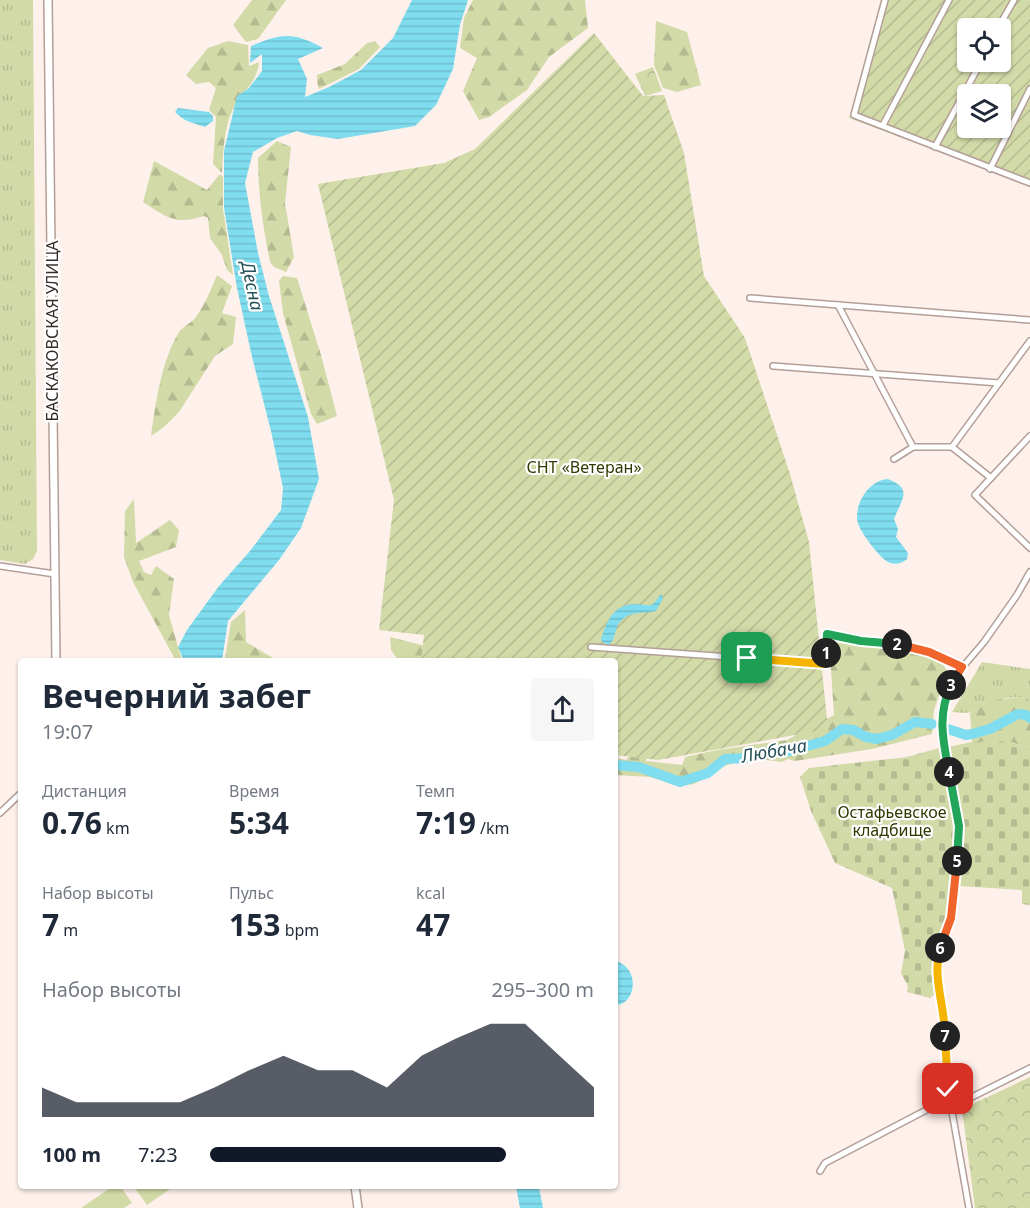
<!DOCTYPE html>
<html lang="ru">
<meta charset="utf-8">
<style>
body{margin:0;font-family:"Noto Sans",sans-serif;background:#f6f6f7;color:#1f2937;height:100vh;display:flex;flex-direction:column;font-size:22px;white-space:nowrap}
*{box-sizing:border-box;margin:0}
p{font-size:20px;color:#747a83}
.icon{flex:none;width:33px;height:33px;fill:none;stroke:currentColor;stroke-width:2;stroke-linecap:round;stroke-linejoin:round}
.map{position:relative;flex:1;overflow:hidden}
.sheet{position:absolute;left:18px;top:658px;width:600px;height:531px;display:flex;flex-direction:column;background:#fff;border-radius:6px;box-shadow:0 2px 4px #0004}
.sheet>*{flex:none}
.controls{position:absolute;left:957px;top:18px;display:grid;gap:12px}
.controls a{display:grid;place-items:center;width:54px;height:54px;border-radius:6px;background:#fff;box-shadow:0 2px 4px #0004;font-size:30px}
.pin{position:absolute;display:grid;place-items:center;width:51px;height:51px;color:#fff;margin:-26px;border-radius:12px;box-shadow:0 3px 9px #0006}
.km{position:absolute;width:30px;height:30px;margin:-15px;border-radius:50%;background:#222;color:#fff;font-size:16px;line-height:30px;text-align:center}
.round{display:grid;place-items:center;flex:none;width:63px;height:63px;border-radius:6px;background:#f6f6f7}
.summary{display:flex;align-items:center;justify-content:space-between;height:102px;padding:0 24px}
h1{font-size:33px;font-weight:700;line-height:45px}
.stats{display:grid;grid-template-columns:repeat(3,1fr);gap:9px;height:102px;padding:6px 24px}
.stats div{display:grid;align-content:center}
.stats b{font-size:30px;font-weight:700}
.stats small{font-size:16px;font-weight:400}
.stats p{font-size:16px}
.chart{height:168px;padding:12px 24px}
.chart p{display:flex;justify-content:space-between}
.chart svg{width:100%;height:108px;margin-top:6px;fill:#111827;opacity:.7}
ul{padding:0 24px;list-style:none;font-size:20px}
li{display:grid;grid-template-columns:96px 72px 1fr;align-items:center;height:45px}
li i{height:15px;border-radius:8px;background:#111827}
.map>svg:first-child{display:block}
</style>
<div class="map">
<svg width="1030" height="1208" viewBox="0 0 1030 1208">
<defs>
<pattern id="grass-tufts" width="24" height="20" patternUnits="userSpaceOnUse" patternTransform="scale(1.5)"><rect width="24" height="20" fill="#d2daa8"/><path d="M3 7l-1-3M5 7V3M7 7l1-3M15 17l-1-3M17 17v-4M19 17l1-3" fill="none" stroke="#b5bb91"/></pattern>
<pattern id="forest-firs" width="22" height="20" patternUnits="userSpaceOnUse" patternTransform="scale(1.5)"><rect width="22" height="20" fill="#d2daa8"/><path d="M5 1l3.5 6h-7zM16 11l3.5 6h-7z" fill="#b5bb91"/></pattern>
<pattern id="cemetery-stones" width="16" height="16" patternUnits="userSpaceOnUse" patternTransform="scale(1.5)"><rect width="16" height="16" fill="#d2daa8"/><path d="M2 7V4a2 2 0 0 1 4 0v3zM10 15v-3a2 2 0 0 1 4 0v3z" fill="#b5bb91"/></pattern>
<pattern id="park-crowns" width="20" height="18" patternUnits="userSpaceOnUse" patternTransform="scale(1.5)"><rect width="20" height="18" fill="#d2daa8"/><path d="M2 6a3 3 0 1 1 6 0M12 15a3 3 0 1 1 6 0" fill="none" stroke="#b5bb91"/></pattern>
<pattern id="garden-furrows" width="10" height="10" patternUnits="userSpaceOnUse" patternTransform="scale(1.5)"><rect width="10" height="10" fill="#d2daa8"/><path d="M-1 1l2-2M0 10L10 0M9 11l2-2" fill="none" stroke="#b5bb91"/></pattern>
<pattern id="water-rules" width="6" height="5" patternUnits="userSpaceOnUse" patternTransform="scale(1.5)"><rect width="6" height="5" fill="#7fddef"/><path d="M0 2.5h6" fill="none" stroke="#6ebecd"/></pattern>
</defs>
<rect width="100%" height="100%" fill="#fef1ec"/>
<g fill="url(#grass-tufts)">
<polygon points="0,0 33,0 37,551 33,559 25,564 0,560"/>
<path d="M982 662 1030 669V700C1005 691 992 706 971 712 965 714 958 712 952 712Z"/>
</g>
<g fill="url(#forest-firs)">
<polygon points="252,0 286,0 258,39 246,42 233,25"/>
<polygon points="473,0 585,0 588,28 549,57 527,90 489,117 479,120 463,91 477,58 460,48 464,18"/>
<polygon points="656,21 687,32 701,85 677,92 663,88 654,65"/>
<path d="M228 41 248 45 249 66 259 62C258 82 240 94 232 111 224 128 223 155 222 173L213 164 216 117 209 110 216 88 209 82 196 84 186 75 208 48Z"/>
<polygon points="375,41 380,47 359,69 319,89 317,82 317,75 345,64 367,43"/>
<path d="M277 141 291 147 285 203 294 257 286 272 274 267 270 262C263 227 258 193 258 158Z"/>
<path d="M154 161 207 190 219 175 223 176V209L233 275 227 270 222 255 210 238 208 218 204 216C176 225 167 218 143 202Z"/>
<path d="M217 275 232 286 222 313 236 317 233 344 215 356 179 412 164 427 151 436C156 402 161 362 179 332 183 326 192 323 196 317 205 304 211 290 217 275Z"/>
<polygon points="283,276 297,278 321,355 337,416 317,424 311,414 283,313 279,281"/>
<polygon points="134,499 136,543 170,520 179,530 176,547 139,561 144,572 151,575 156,566 174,579 169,615 182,661 176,661 133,582 124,557 125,511"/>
<polygon points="245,610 246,642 278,661 227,661 225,658 231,622"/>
<polygon points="390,637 429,647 429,661 413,661 412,658 399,661 391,650"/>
<polygon points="832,641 901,649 941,659 947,672 934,710 932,734 872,749 795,761 788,759 782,762 760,759 742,760 725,766 694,784 679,786 650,777 615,775 615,757 626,760 637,747 646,749 646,761 682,765 685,757 717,750 787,740 834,715 830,655"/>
<polygon points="1022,697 1030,700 1030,748 1011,742 972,742 970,713 996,700"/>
</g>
<g fill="url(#cemetery-stones)">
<polygon points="995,741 1011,742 1030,748 1030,905 1022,904 1022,890 960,886 963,825 948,747 972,742"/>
<polygon points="939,748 952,810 954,843 946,917 932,963 934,995 930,998 907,992 908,986 901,973 905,951 892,888 835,863 811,811 800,777 809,768 907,757"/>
</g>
<g fill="url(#park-crowns)">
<polygon points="653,67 662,91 645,96 635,74"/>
<polygon points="1030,1077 1030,1208 975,1208 962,1109"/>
</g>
<g fill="url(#garden-furrows)" fill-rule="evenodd">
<path d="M881 0H1030V186L849 118ZM968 28H1000V62H968ZM968 94H1000V128H968Z"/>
<polygon points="594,33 643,96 664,95 684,153 704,276 745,338 790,474 809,542 828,729 658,760 615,755 615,662 421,661 424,635 379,630 394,500 318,184 444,163 475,149"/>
</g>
<g fill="#d2daa8">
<polygon points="113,1186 121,1187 132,1203 124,1208 81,1208"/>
<polygon points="134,1187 173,1187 147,1205"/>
</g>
<g fill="url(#water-rules)">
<path d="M412 0H468L460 25 453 69 436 105 415 126 338 139 310 135 297 131 277 138 253 152 245 183 258 253 269 296 308 417 319 479 301 528 279 560 228 621 222 661H184L178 647 187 630 219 586 250 551 281 510 283 488 271 431 252 357 237 288 224 208V151L237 96 249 88 262 71V54L250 63 251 46C282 33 293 32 323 48L298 59 307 79 305 97 329 87 361 70 393 38Z"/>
<path d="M178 108 209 112 213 116V121L205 127C193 123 183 121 175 112Z"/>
<path d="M888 479C914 489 901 500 894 519L898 529 896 537 908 553 907 559C903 563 896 565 890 563 881 560 857 529 857 519 856 501 870 480 888 479Z"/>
<path d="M661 594 663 598 656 611C642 614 625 610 617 627 614 634 615 640 609 645L602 642 601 639C607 621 613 604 636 604 641 604 647 606 651 605 656 603 658 597 661 594Z"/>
<path d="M615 960C619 962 625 965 627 968 638 980 633 1005 615 1005Z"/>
<polygon points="516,1187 539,1187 543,1208 520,1208"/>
</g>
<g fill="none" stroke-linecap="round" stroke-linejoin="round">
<g stroke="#7fddef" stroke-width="10">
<polyline points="948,729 966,735 972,734 990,729 1018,714 1026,715 1030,718"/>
<polyline points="615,765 639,767 680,782 708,773 725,759 748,758 764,752 786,752 825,741 842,729 853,730 866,737 877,739 892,735 915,722 932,724"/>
</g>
<g stroke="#b39f97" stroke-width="8">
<g id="minor">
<polyline points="885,0 854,115 1030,183"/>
<polyline points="998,28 1014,0"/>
<polyline points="883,125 949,0"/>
<polyline points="935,147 981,62"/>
<polyline points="990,169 1030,89"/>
<polyline points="750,298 1030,320"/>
<polyline points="838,305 913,447 952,447 1030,341"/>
<polyline points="773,366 999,383"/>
<polyline points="1030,436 975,495 1030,548"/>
<polyline points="952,447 991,478"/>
<polyline points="894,459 913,447"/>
<polyline points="0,566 55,574"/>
<path d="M591 647 825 664 827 634C873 644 919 643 961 667"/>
<polyline points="0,813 21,793"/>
<polyline points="820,1171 825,1163 932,1107 972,1097 1030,1068"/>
<polyline points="969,1208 948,1089 943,1007 936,977 938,956 949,927 953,908 959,844 957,810 942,738 941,720 944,703 955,676 984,642 1017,595 1030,572"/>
</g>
</g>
<g stroke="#b39f97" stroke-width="10">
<g id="tertiary">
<polyline points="48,0 56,662"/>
<polyline points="355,1186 358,1208"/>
</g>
</g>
<use href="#minor" stroke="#fff" stroke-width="5"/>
<use href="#tertiary" stroke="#fff" stroke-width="7"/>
</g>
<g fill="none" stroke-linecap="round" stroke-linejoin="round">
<g stroke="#fff" stroke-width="12">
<polyline id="split-1" points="747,658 825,664 826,653"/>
</g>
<g stroke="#fff" stroke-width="12">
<polyline id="split-2" points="826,653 827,634 861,641 897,644"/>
</g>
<g stroke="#fff" stroke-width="12">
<polyline id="split-3" points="897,644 929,652 962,667 951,685"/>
</g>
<g stroke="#fff" stroke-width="12">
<path id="split-4" d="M949 772C943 741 937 715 951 685"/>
</g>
<g stroke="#fff" stroke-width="12">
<polyline id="split-5" points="949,772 959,826 957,861"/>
</g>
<g stroke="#fff" stroke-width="12">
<polyline id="split-6" points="940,948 951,918 957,861"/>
</g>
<g stroke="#fff" stroke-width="12">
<path id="split-7" d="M940 948C932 978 945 1006 945 1036"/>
</g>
<g stroke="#fff" stroke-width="12">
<polyline id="split-8" points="945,1036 948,1089"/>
</g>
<use href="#split-1" stroke="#f5b400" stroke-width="8"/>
<use href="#split-2" stroke="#22a559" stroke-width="8"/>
<use href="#split-3" stroke="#f0652b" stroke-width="8"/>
<use href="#split-4" stroke="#22a559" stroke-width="8"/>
<use href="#split-5" stroke="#22a559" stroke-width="8"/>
<use href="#split-6" stroke="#f0652b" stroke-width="8"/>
<use href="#split-7" stroke="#f5b400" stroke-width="8"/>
<use href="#split-8" stroke="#f5b400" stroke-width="8"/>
</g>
<g text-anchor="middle" stroke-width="4.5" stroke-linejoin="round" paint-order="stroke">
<g font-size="16" fill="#342c29" stroke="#fff">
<text transform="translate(52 331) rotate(-90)" y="6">БАСКАКОВСКАЯ УЛИЦА</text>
</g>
<g font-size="16" fill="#333800" stroke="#fff">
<text x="584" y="473">СНТ «Ветеран»</text>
<text x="892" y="818">Остафьевское<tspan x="892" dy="18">кладбище</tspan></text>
</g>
<g font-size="18" font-style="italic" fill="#255058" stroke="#fff">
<text transform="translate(252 286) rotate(78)" y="6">Десна</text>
<text transform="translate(774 751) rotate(-10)" y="6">Любача</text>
</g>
</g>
</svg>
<div class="controls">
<a><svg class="icon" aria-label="locate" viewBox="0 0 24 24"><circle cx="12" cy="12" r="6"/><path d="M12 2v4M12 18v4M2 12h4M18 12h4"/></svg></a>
<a><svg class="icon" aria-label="layers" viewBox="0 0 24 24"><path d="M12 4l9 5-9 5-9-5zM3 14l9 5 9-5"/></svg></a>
</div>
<div class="pin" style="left:747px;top:658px;background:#1e9e55"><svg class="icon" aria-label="arrive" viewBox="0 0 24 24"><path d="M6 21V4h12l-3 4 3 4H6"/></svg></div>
<div class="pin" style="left:948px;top:1089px;background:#d93025"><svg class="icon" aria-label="check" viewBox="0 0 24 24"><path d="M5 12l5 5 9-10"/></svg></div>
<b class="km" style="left:826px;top:653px">1</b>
<b class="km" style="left:897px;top:644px">2</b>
<b class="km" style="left:951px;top:685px">3</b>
<b class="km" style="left:949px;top:772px">4</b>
<b class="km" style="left:957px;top:861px">5</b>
<b class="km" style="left:940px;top:948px">6</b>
<b class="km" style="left:945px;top:1036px">7</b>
<section class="sheet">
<div class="summary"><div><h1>Вечерний забег</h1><p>19:07</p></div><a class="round"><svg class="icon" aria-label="share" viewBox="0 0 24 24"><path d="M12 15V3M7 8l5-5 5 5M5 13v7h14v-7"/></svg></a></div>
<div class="stats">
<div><p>Дистанция</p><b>0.76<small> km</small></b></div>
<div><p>Время</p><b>5:34</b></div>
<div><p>Темп</p><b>7:19<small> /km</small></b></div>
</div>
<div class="stats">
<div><p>Набор высоты</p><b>7<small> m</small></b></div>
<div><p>Пульс</p><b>153<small> bpm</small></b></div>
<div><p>kcal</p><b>47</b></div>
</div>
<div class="chart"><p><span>Набор высоты</span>295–300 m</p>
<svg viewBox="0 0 160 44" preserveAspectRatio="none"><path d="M0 44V32L10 38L20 38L30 38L40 38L50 32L60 25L70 19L80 25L90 25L100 32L110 19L120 12L130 6L140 6L150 19L160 32V44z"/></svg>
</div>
<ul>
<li><b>100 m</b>7:23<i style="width:77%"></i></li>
</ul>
</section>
</div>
